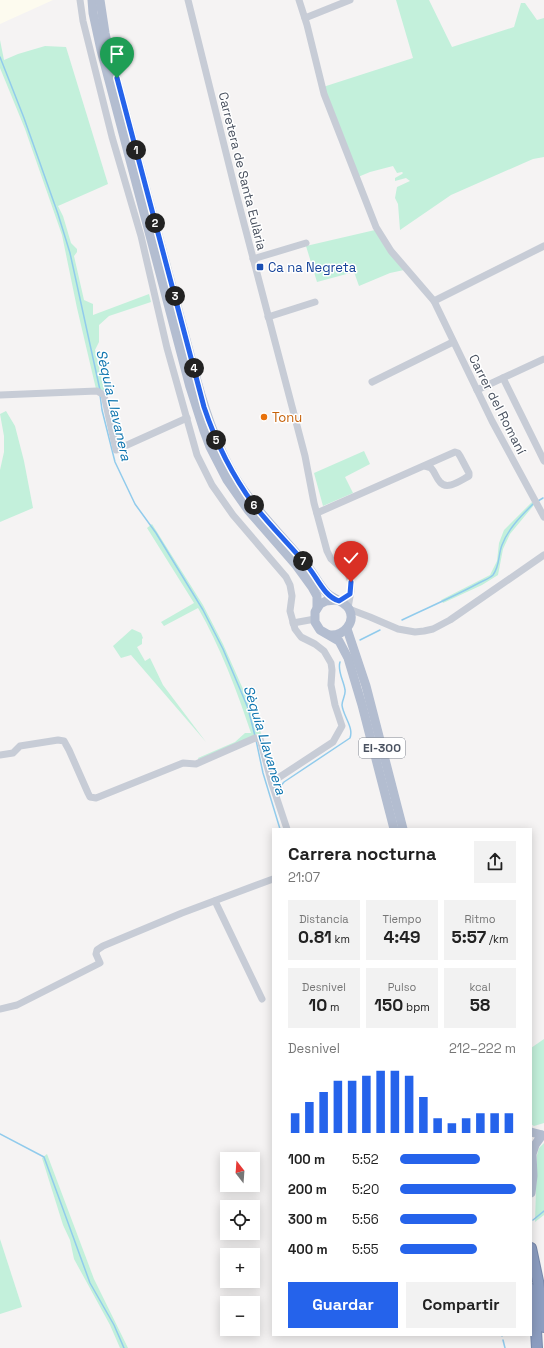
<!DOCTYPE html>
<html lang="es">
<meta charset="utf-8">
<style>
body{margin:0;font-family:"Space Grotesk",sans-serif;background:#f2f2f2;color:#222;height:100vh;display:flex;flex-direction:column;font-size:15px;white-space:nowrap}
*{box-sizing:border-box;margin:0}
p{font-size:13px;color:#767676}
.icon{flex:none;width:22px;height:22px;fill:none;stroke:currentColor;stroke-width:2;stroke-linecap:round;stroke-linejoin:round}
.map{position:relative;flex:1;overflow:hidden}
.drawer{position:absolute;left:272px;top:828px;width:260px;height:508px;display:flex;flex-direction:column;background:#fff;border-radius:0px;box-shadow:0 2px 10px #0003}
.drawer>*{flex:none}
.needle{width:26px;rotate:343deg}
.buttons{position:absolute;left:220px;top:1152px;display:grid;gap:8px}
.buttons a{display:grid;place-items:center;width:40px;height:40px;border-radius:0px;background:#fff;box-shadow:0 2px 10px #0003;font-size:20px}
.pin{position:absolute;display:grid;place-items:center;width:34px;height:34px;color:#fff;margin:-41px -17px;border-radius:50% 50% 50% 0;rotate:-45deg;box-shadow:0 0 4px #0007}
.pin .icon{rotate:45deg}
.km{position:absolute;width:20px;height:20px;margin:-10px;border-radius:50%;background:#222;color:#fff;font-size:11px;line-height:20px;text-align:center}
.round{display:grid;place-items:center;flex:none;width:42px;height:42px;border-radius:0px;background:#f2f2f2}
.head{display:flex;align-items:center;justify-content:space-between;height:68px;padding:0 16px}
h1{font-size:18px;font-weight:600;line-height:30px}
.metrics{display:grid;grid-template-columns:repeat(3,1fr);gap:6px;height:68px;padding:4px 16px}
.metrics div{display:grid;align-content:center;border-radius:0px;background:#f2f2f2;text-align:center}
.metrics b{font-size:17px;font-weight:600}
.metrics small{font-size:11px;font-weight:400}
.metrics p{font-size:11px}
.chart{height:112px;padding:8px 16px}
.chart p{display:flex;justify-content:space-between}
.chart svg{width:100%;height:72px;margin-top:4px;stroke:#2563eb;stroke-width:6}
.button{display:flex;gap:8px;margin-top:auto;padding:8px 16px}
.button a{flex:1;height:46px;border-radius:0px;background:#2563eb;color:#fff;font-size:16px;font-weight:600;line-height:46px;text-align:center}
.button a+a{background:#f2f2f2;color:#222}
ul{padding:0 16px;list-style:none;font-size:13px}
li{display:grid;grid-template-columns:64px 48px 1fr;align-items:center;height:30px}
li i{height:10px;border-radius:5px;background:#2563eb}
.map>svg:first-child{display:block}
</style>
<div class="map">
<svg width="544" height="1348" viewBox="0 0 544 1348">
<rect width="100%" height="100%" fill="#f5f3f3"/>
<polygon fill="#fdfbef" points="0,0 53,0 0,24"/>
<g fill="#c3f0db">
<polygon points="396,0 429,0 452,47 514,27 521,3 525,3 537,20 544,18 544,157 533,159 451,195 400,230 398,204 395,198 397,187 410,181 406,178 395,181 395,178 402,174 403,173 402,172 397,173 393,166 370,172 358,177 323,87 413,58"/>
<polygon points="0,40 4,60 18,54 45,46 66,47 108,184 58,206 63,216 71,243 77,249 77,252 74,256 84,300 93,304 93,315 149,294 151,302 109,316 99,325 99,342 95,350 105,393 96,389 77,308 62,235 25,129 0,68"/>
<polygon points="375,230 404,270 390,273 359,286 354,272 317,282 306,246"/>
<polygon points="6,411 15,426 24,461 33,508 0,522 0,470 4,452 4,436 0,414"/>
<polygon points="364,451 370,464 345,477 353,493 323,506 314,473"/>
<polygon points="532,502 534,505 510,534 503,549 498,575 482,585 443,603 441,600 490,575 497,561 499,543 504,530"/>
<path d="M152 524 203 605 223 644 255 716 263 739 257 734 199 761 198 758 235 742 245 733H251C237 691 220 646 198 608L164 626 161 622 194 603 147 528Z"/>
<polygon points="132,629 141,633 143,638 142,639 142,644 137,647 145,661 150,658 163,685 206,742 131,655 121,658 113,646"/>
<polygon points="544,1039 544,1123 534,1126 531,1124 531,1048"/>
<polygon points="544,1143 544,1215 535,1222 537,1155 539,1148"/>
<polygon points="47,1154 94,1279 128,1348 120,1348 110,1325 74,1259 70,1240 63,1225 42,1158"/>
<polygon points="0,1239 22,1307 0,1314"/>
</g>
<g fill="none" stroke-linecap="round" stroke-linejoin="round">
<g stroke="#91cbec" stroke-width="1.5">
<polyline points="0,57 24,118 58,214 70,253 100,390"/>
<polyline points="100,395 102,410 115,462 135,504 156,533 203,610 223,649 248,708 255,736"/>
<polyline points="538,501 543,498"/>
<path d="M402 620C427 608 453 597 477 584 482 581 489 579 493 575 500 566 498 555 502 545 508 529 521 516 533 504"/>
<polyline points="360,640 380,630"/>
<polyline points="256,740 263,773 280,829"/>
<path d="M279 788 284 782 350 738C354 727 343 716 342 705 342 700 346 695 345 690 344 681 337 671 340 662"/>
<polyline points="0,1134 44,1157 90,1283 114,1325 124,1348"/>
<polyline points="533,1220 544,1211"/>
<polyline points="502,1335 502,1336"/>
<polyline points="503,1340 505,1348"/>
</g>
<g stroke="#7788ab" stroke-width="12">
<g id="highway">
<polyline points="531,1248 538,1281 544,1327"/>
<polyline points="531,1289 535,1312 537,1348"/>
</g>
</g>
<g stroke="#c7ccd6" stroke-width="7">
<polyline points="80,0 83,21 112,137 141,236 167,348 197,455 212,485 233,515 286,577 290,585 292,596 290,611 295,629 301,637 315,644 324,651 331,663 332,670 331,685 335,705 342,726 333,742 272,782"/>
<polyline points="188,0 236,193 305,456 314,503 327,551 331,559 348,574 351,582 351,591 348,608"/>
<polyline points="299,0 307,25 324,94 376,227 391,251 434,301 492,421 544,517"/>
<polyline points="305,18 350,0"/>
<polyline points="253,259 306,243"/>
<polyline points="434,301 544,246"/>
<polyline points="268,317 315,302"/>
<polyline points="503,378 544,461"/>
<polyline points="372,382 453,342"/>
<polyline points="477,390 544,359"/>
<polyline points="0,395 97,391 104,395 116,450 187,418"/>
<path d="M317 513 455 452 458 453 460 456 469 473V476C461 480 447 491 440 482 436 478 435 472 431 468L424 466"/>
<polyline points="349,609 370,617 398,629 415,632 424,631 433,629 450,620 544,555"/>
<polyline points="293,623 315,619"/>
<polyline points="0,755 13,753 20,746 58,740 64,741 69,750 88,793 90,797 96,798 183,763 196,764 255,738 260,739 272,784 287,829"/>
<polyline points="215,901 262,999"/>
<polyline points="0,1009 17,1005 100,963 96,954 97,950 103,946 182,913 273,879"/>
</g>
<g stroke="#b3bdd0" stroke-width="9">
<polyline points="92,0 93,13 101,50 190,387 204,431 210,447 227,480 248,510 296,565 312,587 317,596 317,608"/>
<path d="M100 0 105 33 109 51 197 381C206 414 217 447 235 477 256 511 284 538 309 568 315 576 319 584 325 591 331 599 344 600 349 609 356 622 344 636 330 635"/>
<polyline points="336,600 326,601 320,604 315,612 315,622 320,630 339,641 348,658 362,705 394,829"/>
<polyline points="347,629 366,686 403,829"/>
<polyline points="531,1132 542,1135"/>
<polyline points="531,1193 533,1176 532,1154 535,1145 542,1135"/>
</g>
<use href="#highway" stroke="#8c9dc0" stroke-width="10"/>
</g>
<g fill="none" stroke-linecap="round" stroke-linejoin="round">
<g stroke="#fff" stroke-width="8">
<path id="route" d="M117 78 204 407C216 443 232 475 254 505 271 527 291 546 309 568 318 579 324 596 339 601L350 594 351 582"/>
</g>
<use href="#route" stroke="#2563eb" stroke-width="5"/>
</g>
<rect fill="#1a4fb4" stroke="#fff" stroke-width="1.5" x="256" y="263" width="8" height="8" rx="2"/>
<circle fill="#e8710a" stroke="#fff" stroke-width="1.5" cx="264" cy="417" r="4"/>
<g text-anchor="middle" stroke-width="3" stroke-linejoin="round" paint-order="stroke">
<rect fill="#fff" stroke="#808690" stroke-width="1" x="359" y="738" width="46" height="20" rx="3"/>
<g font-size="12" font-weight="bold" fill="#4a5260">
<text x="382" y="752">EI-300</text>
</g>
<g font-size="13" fill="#4a5260" stroke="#fff">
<text transform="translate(243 171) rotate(76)" y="5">Carretera de Santa Eulària</text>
<text transform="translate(498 404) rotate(63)" y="5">Carrer del Romaní</text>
</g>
<g font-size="13" fill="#164399" stroke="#fff" text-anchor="start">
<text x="268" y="272">Ca na Negreta</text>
</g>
<g font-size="13" fill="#c56008" stroke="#fff" text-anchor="start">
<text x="272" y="422">Tonu</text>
</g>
<g font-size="14" font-style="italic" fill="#0f75af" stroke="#fff">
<text transform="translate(114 405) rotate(77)" y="5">Sèquia Llavanera</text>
<text transform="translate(265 740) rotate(73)" y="5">Sèquia Llavanera</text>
</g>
</g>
</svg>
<div class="buttons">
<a><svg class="needle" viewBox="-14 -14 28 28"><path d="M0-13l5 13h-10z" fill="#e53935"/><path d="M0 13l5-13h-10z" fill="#767676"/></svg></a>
<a><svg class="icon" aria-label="locate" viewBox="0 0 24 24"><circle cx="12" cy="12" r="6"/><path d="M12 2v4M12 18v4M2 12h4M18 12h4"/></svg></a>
<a>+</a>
<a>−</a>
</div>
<div class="pin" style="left:117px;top:78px;background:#1e9e55"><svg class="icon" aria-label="arrive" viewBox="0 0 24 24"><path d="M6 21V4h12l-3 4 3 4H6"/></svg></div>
<div class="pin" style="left:351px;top:582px;background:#d93025"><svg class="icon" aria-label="check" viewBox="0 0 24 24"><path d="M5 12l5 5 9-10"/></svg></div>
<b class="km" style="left:136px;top:150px">1</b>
<b class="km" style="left:155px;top:223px">2</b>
<b class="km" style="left:175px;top:296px">3</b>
<b class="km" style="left:194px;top:368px">4</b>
<b class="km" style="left:216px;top:440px">5</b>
<b class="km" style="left:254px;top:505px">6</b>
<b class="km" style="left:303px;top:561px">7</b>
<section class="drawer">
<div class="head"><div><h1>Carrera nocturna</h1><p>21:07</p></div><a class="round"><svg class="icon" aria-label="share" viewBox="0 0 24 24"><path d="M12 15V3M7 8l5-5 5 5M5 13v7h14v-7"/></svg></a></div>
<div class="metrics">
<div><p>Distancia</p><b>0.81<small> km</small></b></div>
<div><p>Tiempo</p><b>4:49</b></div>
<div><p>Ritmo</p><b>5:57<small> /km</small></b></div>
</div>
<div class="metrics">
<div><p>Desnivel</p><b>10<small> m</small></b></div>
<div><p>Pulso</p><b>150<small> bpm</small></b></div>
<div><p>kcal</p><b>58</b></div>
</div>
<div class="chart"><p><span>Desnivel</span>212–222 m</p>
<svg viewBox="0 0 160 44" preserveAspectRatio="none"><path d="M5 44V32M15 44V25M25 44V19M35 44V12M45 44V12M55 44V9M65 44V6M75 44V6M85 44V9M95 44V22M105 44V35M115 44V38M125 44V35M135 44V32M145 44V32M155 44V32"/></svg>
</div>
<ul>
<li><b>100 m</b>5:52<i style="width:69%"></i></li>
<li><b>200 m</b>5:20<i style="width:100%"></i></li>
<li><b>300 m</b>5:56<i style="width:66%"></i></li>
<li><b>400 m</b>5:55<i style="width:66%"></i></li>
</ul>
<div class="button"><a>Guardar</a><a>Compartir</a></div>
</section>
</div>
